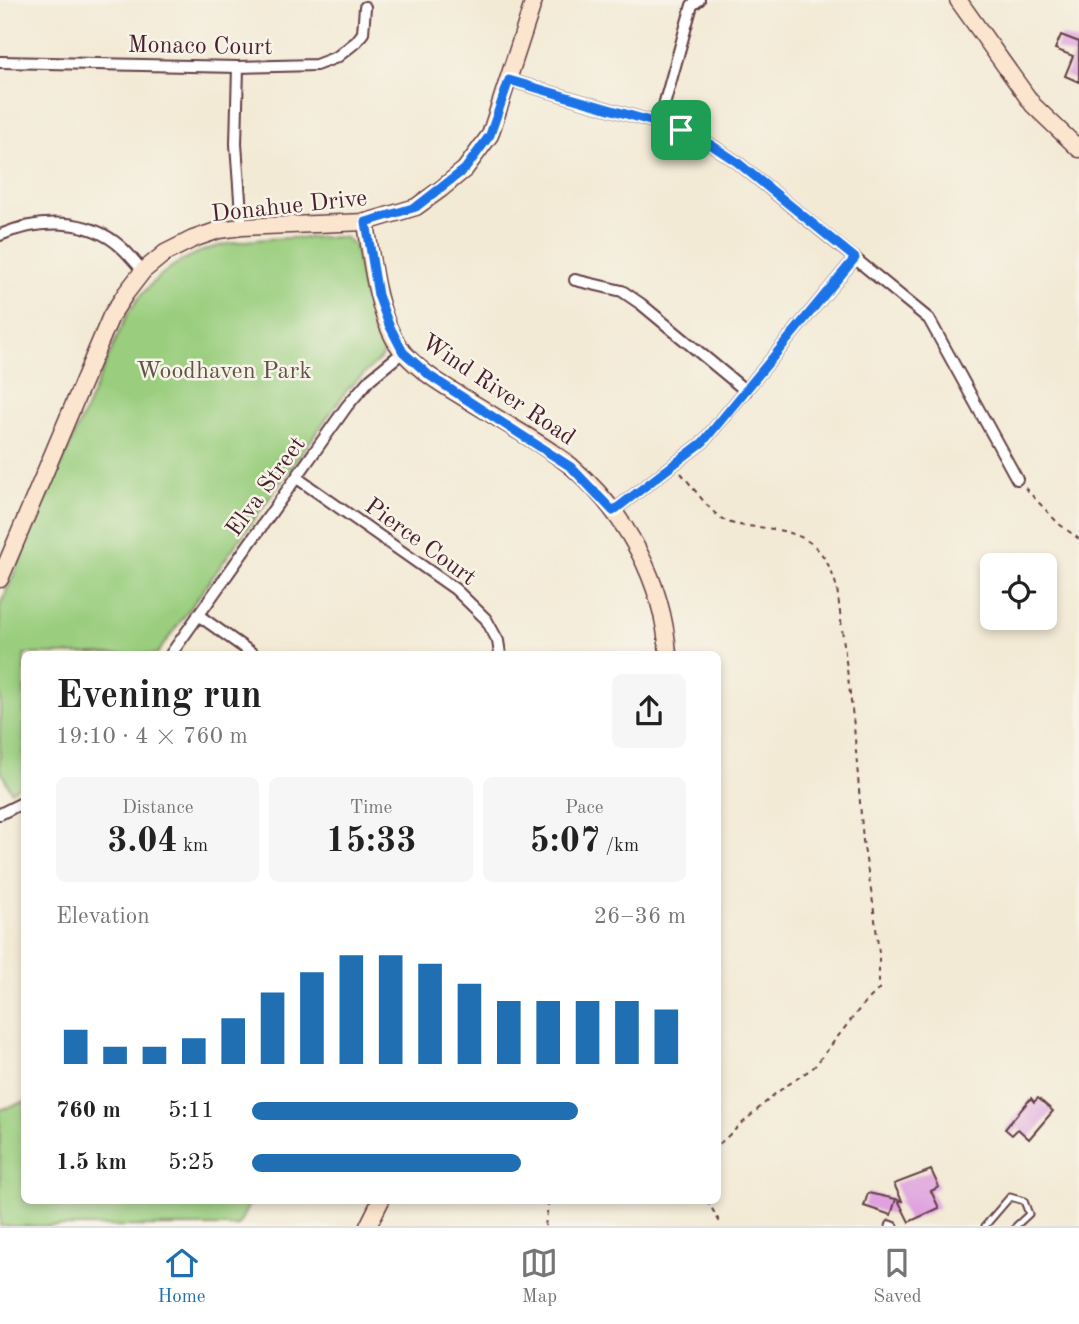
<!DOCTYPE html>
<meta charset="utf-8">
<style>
body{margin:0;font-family:"Old Standard TT",serif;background:#f6f6f6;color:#222;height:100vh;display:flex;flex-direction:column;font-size:26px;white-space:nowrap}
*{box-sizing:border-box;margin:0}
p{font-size:23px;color:#767676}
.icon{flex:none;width:38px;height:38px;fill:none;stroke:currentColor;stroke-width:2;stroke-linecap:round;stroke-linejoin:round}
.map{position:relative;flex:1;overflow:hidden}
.sheet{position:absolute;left:21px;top:651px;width:700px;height:553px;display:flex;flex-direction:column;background:#fff;border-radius:10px;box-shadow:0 4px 10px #0003}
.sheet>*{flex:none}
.buttons{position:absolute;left:980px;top:553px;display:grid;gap:14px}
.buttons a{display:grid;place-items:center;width:77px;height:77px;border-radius:10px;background:#fff;box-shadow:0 4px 10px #0003;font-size:35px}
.pin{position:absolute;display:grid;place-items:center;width:60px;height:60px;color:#fff;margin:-30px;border-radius:14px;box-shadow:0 4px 10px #0006}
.round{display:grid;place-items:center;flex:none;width:74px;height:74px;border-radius:10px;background:#f6f6f6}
.overview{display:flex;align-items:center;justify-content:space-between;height:119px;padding:0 35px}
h1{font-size:38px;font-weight:700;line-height:52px}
.figures{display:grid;grid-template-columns:repeat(3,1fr);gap:10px;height:119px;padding:7px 35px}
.figures div{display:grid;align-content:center;border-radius:10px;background:#f6f6f6;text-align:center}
.figures b{font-size:35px;font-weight:700}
.figures small{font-size:19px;font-weight:400}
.figures p{font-size:19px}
.chart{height:196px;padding:14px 35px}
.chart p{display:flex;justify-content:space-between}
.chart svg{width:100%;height:126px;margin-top:7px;stroke:#1f6fb2;stroke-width:6}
ul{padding:0 35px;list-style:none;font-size:23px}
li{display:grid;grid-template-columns:112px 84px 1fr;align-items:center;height:52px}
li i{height:18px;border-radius:9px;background:#1f6fb2}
.dock{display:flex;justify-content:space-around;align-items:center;height:98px;border-top:2px solid #e0e0e0;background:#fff;font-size:19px;color:#767676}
.dock a{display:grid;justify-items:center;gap:4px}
.dock .selected{color:#1f6fb2}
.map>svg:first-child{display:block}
</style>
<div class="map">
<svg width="1079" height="1226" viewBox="0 0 1079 1226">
<rect width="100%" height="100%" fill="#f7f3e8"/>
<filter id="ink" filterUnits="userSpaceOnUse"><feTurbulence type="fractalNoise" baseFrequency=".0143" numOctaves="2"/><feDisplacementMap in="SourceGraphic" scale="14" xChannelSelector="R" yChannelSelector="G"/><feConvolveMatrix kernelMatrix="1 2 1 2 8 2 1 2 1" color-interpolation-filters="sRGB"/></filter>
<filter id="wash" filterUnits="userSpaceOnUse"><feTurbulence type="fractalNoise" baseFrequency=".00686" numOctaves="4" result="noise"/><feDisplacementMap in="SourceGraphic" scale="28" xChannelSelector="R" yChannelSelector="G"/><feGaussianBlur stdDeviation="1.57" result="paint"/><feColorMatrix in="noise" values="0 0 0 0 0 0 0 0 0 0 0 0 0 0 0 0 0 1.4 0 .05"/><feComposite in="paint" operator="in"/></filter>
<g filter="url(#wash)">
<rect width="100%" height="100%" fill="#f3ead5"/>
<g fill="#9ace7e" stroke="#727654" stroke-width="2">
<path d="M339 237 346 238 355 246 364 296 384 341 383 356 347 390 157 654H24V783L11 791 0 769V606L126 317C177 232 252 239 339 237Z"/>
<polygon points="24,1102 24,1200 251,1201 238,1226 0,1226 0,1110"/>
</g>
<g id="blocks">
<g fill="#dfa2de">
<polygon points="1061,35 1079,42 1079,82 1065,76 1073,56 1055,49"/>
<polygon points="1031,1098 1034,1102 1038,1098 1053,1111 1029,1139 1018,1129 1012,1135 1005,1129"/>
<polygon points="931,1170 939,1187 931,1191 939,1208 909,1222 898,1200 902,1201 894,1184"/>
<polygon points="868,1193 896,1199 891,1215 864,1206"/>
</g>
</g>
</g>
<g filter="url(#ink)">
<use href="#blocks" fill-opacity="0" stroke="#633d44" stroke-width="2"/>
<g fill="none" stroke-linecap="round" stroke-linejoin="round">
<g stroke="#633d44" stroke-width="9">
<g id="lane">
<polyline points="889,1226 890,1224 895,1226"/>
<polyline points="985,1226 1010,1197 1024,1201 1029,1214 1016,1226"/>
</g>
</g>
<g stroke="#633d44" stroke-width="14">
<g id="street">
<polyline points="0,62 238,67 316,65 337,57 356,42 363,33 365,7"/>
<polyline points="238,67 236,144 242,227"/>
<polyline points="509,80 681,130 710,144 737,162 929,319 1017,479"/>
<polyline points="659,123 692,5 699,0"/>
<path d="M0 235C38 219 88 217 121 247 129 254 136 263 143 271"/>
<polyline points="575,280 622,291 641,304 746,391"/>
<polyline points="297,478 455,589 486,619 498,641 500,654"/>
<polyline points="613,511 703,442 855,258"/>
<polyline points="198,615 253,654"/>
<polyline points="171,654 347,406 370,379 403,352"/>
<polyline points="0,814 24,802"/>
</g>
</g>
<g stroke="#633d44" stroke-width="19">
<g id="secondary">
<polyline points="958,0 1033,105 1079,149"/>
<path d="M366 222C371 259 378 324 404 353 426 378 459 394 486 411 514 429 545 445 571 466 626 513 663 582 668 654"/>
<polyline points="0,579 111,316 126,293 143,271 165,253 193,239 219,230 242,227 366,222 416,207 441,189 465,169 490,135 534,0"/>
<polyline points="368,1226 381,1200"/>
</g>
</g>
<g stroke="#633d44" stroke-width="2" stroke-dasharray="5 5" stroke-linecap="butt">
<path d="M681 473C693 487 711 514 726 521 736 526 748 526 758 527 804 532 824 543 837 588L854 726 863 841 873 903 879 953V989L861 1007 814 1067 776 1093 718 1145"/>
<polyline points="1025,488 1059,524 1079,539"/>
<polyline points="707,1200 722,1226"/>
<polyline points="545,1226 549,1200"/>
</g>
<use href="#lane" stroke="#fff" stroke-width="5"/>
<use href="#street" stroke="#fff" stroke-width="10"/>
<use href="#secondary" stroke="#fce5cf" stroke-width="16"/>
</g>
</g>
<g fill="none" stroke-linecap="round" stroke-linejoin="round" filter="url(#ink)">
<g stroke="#fff" stroke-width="14">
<polygon id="route" points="509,80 681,130 710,144 737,162 855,258 703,442 613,511 571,467 430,376 403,352 389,325 378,295 366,222 416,207 465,169 490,135"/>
</g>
<use href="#route" stroke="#1a73e8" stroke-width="9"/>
</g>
<g text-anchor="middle" stroke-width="5" stroke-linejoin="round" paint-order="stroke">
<g font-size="24" fill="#4a1f2b" stroke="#f7f3e8">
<text transform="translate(200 45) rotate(1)" y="8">Monaco Court</text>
<text transform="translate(289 205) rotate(-6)" y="8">Donahue Drive</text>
<text transform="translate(499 389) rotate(34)" y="8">Wind River Road</text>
<text transform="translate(265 486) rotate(-54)" y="8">Elva Street</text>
<text transform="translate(421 541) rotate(36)" y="8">Pierce Court</text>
</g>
<g font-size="24" fill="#625444" stroke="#f7f3e8">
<text x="224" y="378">Woodhaven Park</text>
</g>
</g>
</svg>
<div class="buttons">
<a><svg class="icon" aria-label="locate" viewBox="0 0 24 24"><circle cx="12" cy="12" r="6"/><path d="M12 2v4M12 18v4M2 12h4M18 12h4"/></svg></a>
</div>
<div class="pin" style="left:681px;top:130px;background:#1e9e55"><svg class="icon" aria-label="arrive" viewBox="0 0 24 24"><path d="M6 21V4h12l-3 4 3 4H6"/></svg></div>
<section class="sheet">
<div class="overview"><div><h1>Evening run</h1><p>19:10 · 4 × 760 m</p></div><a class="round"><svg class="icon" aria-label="share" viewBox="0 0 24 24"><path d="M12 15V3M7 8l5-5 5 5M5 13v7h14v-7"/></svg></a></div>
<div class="figures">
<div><p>Distance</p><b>3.04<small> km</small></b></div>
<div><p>Time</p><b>15:33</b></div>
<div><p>Pace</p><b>5:07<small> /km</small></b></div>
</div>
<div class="chart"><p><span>Elevation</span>26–36 m</p>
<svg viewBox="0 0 160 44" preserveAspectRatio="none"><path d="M5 44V32M15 44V38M25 44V38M35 44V35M45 44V28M55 44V19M65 44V12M75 44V6M85 44V6M95 44V9M105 44V16M115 44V22M125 44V22M135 44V22M145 44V22M155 44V25"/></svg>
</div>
<ul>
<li><b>760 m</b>5:11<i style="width:75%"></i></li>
<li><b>1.5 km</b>5:25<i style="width:62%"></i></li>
</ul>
</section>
</div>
<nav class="dock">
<a class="selected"><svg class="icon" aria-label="home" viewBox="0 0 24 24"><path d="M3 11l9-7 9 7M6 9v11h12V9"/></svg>Home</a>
<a><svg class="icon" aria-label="map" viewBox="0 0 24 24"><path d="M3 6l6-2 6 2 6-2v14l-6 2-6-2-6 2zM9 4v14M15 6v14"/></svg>Map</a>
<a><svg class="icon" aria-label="saved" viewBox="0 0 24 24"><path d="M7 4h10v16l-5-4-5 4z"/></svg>Saved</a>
</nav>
